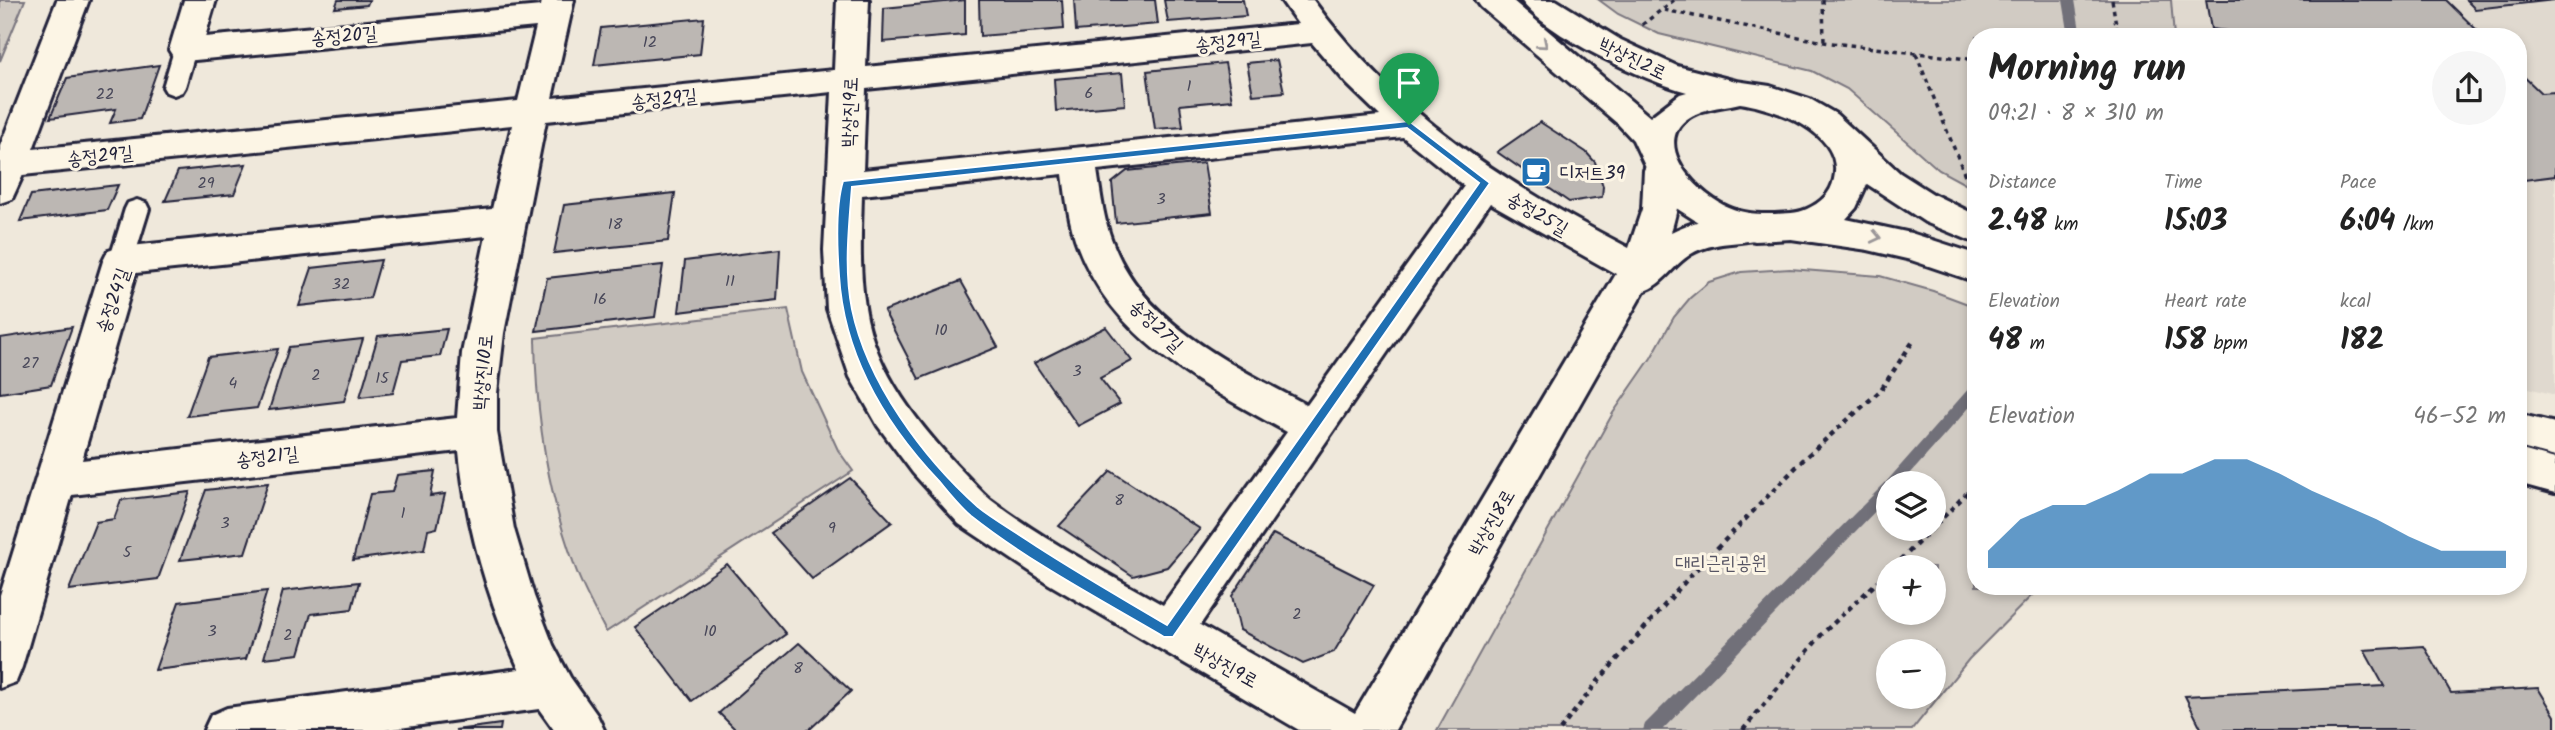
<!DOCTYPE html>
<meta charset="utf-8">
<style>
body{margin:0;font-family:Kalam,"Poor Story",sans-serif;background:#f6f6f6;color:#222;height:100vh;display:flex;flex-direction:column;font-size:26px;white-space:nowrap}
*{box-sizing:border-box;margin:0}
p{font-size:23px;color:#767676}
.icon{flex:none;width:38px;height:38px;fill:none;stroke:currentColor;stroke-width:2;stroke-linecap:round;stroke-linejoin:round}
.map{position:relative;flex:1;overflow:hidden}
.side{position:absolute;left:1967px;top:28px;width:560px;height:567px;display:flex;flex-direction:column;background:#fff;border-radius:28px;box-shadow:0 4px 10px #0003}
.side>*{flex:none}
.controls{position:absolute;left:1876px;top:471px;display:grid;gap:14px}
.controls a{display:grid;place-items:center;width:70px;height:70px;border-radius:50%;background:#fff;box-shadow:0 4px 10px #0003;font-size:35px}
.pin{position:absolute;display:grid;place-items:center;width:60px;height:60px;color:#fff;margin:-72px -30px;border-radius:50% 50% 50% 0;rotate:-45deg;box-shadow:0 0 7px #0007}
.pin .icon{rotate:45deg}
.round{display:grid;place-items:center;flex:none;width:74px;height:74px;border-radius:37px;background:#f6f6f6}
.headline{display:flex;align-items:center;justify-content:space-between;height:119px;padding:0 21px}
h1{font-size:38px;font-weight:700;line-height:52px}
.figures{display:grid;grid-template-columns:repeat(3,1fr);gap:10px;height:119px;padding:7px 21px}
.figures div{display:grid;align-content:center}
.figures b{font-size:30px;font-weight:700}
.figures small{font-size:19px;font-weight:400}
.figures p{font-size:19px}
.chart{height:196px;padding:14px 21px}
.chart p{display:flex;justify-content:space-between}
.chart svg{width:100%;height:126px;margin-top:7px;fill:#1f6fb2;opacity:.7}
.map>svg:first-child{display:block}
</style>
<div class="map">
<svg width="2555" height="730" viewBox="0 0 2555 730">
<rect width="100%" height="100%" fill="#efe8db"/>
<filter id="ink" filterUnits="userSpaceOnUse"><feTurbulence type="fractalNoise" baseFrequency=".0143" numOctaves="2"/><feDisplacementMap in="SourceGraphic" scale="14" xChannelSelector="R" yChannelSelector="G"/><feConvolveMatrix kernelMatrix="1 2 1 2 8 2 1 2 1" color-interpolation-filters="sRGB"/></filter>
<g filter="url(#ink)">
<polygon fill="#e0d9cf" points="2171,0 2555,0 2555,395 2518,385 2518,37 2174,37"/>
<g fill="#d1cbc3" stroke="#7a767f" stroke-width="2" fill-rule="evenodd">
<polygon points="0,0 25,0 0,61"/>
<polygon points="1599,0 2171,0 2174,37 1976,37 1976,190 1939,170 1847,89 1812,71 1659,34 1618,14"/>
<path d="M1790 269 1880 276 1933 291 1976 307V586H2041L1969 659 1912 730H1437L1613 413 1651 358 1674 317 1690 298 1709 282 1741 272ZM1888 483H1934V528H1888ZM1934 567V612H1888V567ZM1934 651V696H1888V651Z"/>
<path d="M788 309 802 372 838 450 853 471 606 632C595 610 582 588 574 564 547 491 536 415 535 338Z"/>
</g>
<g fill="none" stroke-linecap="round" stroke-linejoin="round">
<g fill="#716f79" fill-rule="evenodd">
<polygon points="2063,0 2075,0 2081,37 2069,37"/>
<polygon points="1976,384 1976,400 1902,483 1888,483 1888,498 1662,730 1643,730 1645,724 1886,482 1971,386"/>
</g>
</g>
<g fill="#bcb7b3" stroke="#22223b" stroke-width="2">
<polygon points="338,0 369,0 367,5 335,8"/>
<polygon points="965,0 965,35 883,42 884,8"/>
<polygon points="979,0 1062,0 1064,29 980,36"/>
<polygon points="1074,0 1155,0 1158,24 1076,31"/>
<polygon points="1164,0 1243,0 1246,16 1168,22"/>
<polygon points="2206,0 2446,0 2484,37 2275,37 2211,29"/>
<polygon points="2466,0 2555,0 2475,9"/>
<polygon points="704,18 700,54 594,65 601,28"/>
<polygon points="1277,60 1284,92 1253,95 1247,63"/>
<polygon points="1225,63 1232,100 1180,105 1183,127 1155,129 1147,71"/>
<polygon points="159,65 140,119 110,123 116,109 50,118 67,78"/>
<polygon points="2518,71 2541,93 2555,92 2555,176 2524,180 2518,173"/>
<polygon points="1122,73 1125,105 1056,111 1054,79"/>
<polygon points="1540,122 1586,152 1595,162 1603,186 1602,197 1569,202 1497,152"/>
<polygon points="1204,163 1212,213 1116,223 1112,183 1127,171"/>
<polygon points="246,164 234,194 165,201 178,171"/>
<polygon points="118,185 107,210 20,221 31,195"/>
<polygon points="675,193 668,241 554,253 564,205"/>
<polygon points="780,249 777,300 679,312 685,261"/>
<polygon points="381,260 370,298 299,306 312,268"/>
<polygon points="663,265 655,317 536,331 547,278"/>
<polygon points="961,281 998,347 919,379 884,311"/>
<polygon points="72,327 51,385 0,393 0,338"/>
<polygon points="1106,327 1132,361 1100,378 1120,404 1078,426 1034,363"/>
<polygon points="447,329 440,356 402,360 393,393 360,397 378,336"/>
<polygon points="363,339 344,401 269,410 289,347"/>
<polygon points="278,349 257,408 187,416 208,357"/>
<polygon points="435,471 430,496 445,494 437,528 428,530 424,550 353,560 370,494 392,492 397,475"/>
<polygon points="1111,471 1200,529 1167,567 1133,576 1059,526"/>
<polygon points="850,478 892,522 812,579 771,533"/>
<polygon points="268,483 245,553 180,560 206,490"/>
<polygon points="190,492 158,579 69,590 96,522 114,519 121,500"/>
<polygon points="1273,534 1374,585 1334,652 1303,664 1240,630 1232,596"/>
<polygon points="727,564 786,634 692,701 635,627"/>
<polygon points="359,582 352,609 311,614 299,654 264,658 283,591"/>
<polygon points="267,591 246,659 155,670 179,602"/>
<polygon points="799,643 851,691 809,730 736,730 719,713"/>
<polygon points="2424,646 2451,693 2538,688 2555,716 2555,730 2202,730 2185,696 2384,686 2364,650"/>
<polygon points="501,724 500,730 455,730"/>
</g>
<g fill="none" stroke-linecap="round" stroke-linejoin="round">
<g stroke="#22223b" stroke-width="6">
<g id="lane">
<polygon points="185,43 193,45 196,50 185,87 182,92 174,95 166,92 163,87 174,50 177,45"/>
<polygon points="137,200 146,203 149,209 133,261 130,268 121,270 112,268 109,261 125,209 128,203"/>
</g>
</g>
<g stroke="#22223b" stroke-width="6">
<path id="street" d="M57 0H89L33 149 518 101 536 27 185 61 174 58 169 50 184 0H216L205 37 541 6 542 0H574L552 98 834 70 837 0H869L866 67 1298 24 1281 0H1313C1396 114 1506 184 1629 248L1642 209 1644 170 1649 161 1661 158 1673 161C1685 182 1677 211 1671 232 1698 219 1737 210 1767 219L1772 228 1767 237C1742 245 1714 240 1691 254 1673 265 1663 285 1644 291L1395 730H1299L1049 584 959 524 913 473 878 426 850 377 827 309 824 250 832 92 546 121 504 333 497 393V432L514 529 534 596 553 645 570 677 597 715 604 730H554L539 709 385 730H204L211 715 227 708 519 669C488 600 466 526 459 451L72 495 22 667 16 682 0 688V595L103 261 108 251 121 247 492 209 512 125 23 175 12 199 0 203V146ZM1312 43 1347 84 1380 116 863 170 866 89ZM1403 137 1464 186 1307 405C1237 367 1147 326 1115 248 1104 224 1101 196 1097 170ZM1063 174C1066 198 1069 224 1078 247 1114 341 1205 387 1287 432L1163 605C1105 572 1044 540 991 500 981 492 973 482 964 473 921 428 874 371 865 307 859 270 861 232 862 195ZM1490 203 1616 274 1355 713 1200 625ZM486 236 462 353 457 418 82 460 136 273Z"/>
</g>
<g stroke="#22223b" stroke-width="6">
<g id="secondary">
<path d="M1476 0H1512L1650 117 1680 94 1687 92C1646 81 1544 35 1521 0H1556L1621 40 1677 66 1736 81 1770 86 1810 99 1836 114 1900 173 1933 194 1976 215V243L1925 222 1867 184 1856 208 1846 219 1911 233 1976 254V282L1911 260 1868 250 1791 239 1755 241 1704 226 1673 206 1652 181 1633 140 1618 124 1481 7ZM1740 103C1774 108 1845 132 1834 179 1831 194 1820 203 1807 209 1797 214 1786 213 1775 214 1759 214 1743 214 1728 207 1691 191 1642 132 1703 111 1715 107 1728 106 1740 103Z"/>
<polygon points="2518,414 2555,423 2555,457 2518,447"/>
<polygon points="2518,449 2555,459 2555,493 2518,483"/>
</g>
</g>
<g stroke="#22223b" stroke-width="3.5" stroke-dasharray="4.5 4.5" stroke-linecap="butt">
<polyline points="1823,0 1824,42"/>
<polyline points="2112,0 2118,37"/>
<polyline points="1664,10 1824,42 1976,60"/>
<polyline points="1642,25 1674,0"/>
<polyline points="1916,54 1969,185"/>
</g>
<g stroke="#22223b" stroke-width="4.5" stroke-dasharray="5 5" stroke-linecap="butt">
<polyline points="1894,567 1976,484"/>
<polyline points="1560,730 1599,680 1690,576 1806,457 1880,391 1914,340"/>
<polyline points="1743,730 1822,634 1888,572"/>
</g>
<use href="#lane" fill="#fcf5e5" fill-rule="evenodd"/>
<use href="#street" fill="#fcf5e5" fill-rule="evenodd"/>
<use href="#secondary" fill="#fcf5e5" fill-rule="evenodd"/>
</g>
<defs><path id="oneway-chevron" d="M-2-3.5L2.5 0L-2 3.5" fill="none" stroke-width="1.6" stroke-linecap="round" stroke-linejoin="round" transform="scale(1.75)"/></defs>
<g stroke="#9a9698">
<use href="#oneway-chevron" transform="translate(1543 44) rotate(40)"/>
<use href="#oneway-chevron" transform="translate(1876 237) rotate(13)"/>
</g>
</g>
<path fill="#1f6fb2" stroke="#fff" stroke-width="2" fill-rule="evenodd" d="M1409 121 1490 183 1173 637H1164C1101 600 1029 562 971 516 959 506 949 493 939 481 884 423 844 356 839 276 837 249 835 207 843 181ZM1407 128 1479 183 1167 625C1120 597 1072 570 1027 540 1011 529 993 519 978 507 923 458 867 382 852 309 844 269 849 227 852 187Z"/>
<defs>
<g id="cafe-square" transform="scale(1.575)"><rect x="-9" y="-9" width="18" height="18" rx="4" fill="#1f6fb2" stroke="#fcf5e5"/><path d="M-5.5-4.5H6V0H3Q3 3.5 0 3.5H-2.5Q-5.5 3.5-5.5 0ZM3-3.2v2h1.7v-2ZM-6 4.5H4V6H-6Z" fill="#fff"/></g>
</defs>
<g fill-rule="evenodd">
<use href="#cafe-square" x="1536" y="172"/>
</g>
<g text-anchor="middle" stroke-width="6" stroke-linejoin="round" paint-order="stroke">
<g font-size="16" fill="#484759">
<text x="650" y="47">12</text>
<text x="1189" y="91">1</text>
<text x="1089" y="98">6</text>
<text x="105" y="99">22</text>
<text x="206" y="188">29</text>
<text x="1161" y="204">3</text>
<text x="615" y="229">18</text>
<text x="730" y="286">11</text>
<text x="341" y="289">32</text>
<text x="600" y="304">16</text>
<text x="941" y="335">10</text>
<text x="30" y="368">27</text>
<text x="1077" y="376">3</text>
<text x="316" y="380">2</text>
<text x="382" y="383">15</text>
<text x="233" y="388">4</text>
<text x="1119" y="505">8</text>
<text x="403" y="518">1</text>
<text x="225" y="528">3</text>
<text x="832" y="533">9</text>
<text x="127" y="557">5</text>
<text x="1297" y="619">2</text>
<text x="212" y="636">3</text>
<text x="710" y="636">10</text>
<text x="288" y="640">2</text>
<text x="798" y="673">8</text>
</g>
<g font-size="19" fill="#22223b" stroke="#fcf5e5">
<text transform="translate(344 35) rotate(-5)" y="7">송정20길</text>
<text transform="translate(1228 41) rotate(-6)" y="7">송정29길</text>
<text transform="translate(1633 58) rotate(26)" y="7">박상진2로</text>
<text transform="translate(664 98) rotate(-6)" y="7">송정29길</text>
<text transform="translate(849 112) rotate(-88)" y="7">박상진9로</text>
<text transform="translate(100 155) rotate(-6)" y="7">송정29길</text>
<text transform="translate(1538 213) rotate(30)" y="7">송정25길</text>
<text transform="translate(112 300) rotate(-71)" y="7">송정24길</text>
<text transform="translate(1157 325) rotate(44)" y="7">송정27길</text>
<text transform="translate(482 372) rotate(-85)" y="7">박상진10로</text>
<text transform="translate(267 456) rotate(-7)" y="7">송정21길</text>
<text transform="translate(1491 522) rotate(-60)" y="7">박상진8로</text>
<text transform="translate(1226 665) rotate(29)" y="7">박상진9로</text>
</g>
<g font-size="19" fill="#22223b" stroke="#fcf5e5" text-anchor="start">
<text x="1559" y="179">디저트39</text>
</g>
<g font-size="19" fill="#575564" stroke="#fcf5e5">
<text x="1721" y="569">대리근린공원</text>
</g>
</g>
</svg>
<div class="controls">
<a><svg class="icon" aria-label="layers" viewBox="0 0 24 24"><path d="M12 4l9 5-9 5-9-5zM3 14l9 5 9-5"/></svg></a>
<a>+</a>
<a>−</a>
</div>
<div class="pin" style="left:1409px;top:125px;background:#1e9e55"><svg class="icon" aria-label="arrive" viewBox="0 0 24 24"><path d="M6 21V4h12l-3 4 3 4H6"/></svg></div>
<section class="side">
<div class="headline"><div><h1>Morning run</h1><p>09:21 · 8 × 310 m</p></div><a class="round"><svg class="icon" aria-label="share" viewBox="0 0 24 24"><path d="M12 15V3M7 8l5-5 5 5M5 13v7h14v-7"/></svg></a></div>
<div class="figures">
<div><p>Distance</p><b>2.48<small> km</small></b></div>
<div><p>Time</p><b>15:03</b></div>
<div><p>Pace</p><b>6:04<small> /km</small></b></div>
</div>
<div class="figures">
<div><p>Elevation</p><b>48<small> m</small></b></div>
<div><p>Heart rate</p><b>158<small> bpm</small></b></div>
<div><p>kcal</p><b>182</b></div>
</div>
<div class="chart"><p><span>Elevation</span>46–52 m</p>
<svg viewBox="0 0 160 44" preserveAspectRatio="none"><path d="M0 44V38L10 27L20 22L30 22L40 17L50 11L60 11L70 6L80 6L90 11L100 17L110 22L120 27L130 33L140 38L150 38L160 38V44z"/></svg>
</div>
</section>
</div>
